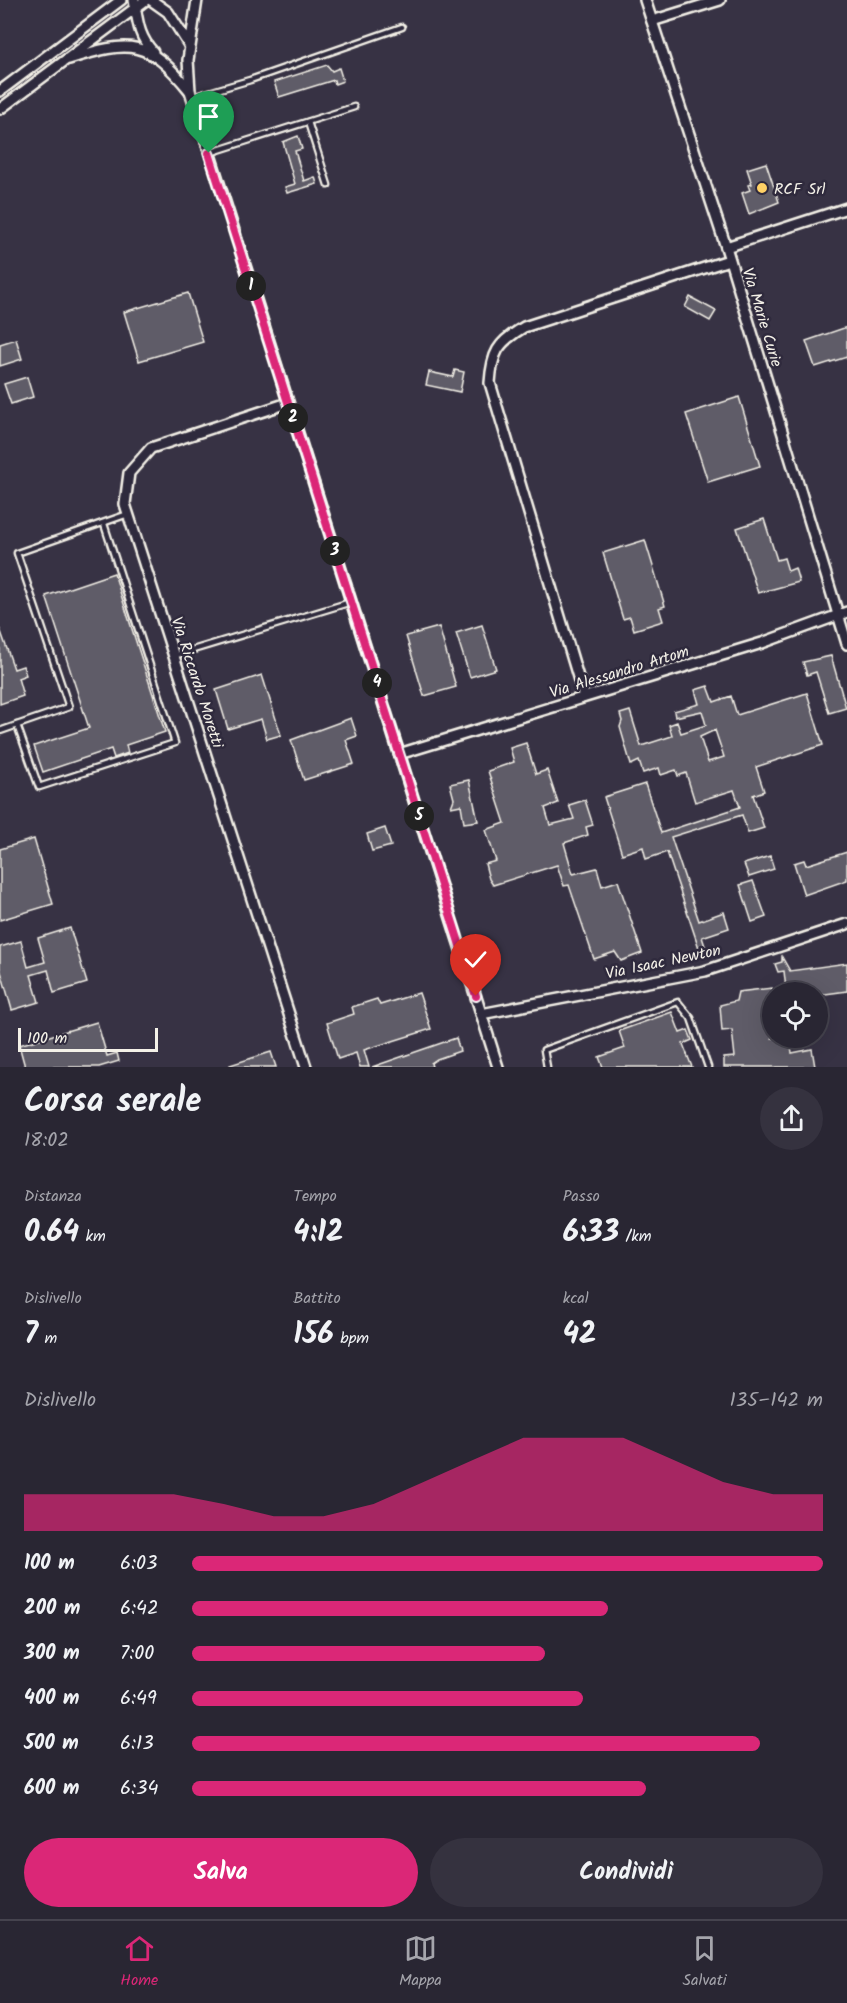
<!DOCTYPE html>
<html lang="it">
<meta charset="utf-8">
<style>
body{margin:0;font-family:Kalam,sans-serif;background:#35323f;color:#f1f3f6;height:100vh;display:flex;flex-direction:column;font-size:22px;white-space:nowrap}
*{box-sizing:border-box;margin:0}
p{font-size:20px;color:#a5a5ac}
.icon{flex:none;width:33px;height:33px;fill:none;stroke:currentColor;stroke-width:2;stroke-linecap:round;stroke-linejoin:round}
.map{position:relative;height:1067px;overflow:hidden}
.drawer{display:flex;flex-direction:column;background:#292633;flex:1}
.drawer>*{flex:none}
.buttons{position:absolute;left:762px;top:982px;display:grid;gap:12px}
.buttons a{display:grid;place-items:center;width:66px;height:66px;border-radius:50%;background:#292633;box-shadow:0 6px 24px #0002,0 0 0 2px #45434e;font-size:30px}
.scale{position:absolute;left:18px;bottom:15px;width:140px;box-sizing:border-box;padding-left:6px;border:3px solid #f4f1e8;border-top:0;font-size:16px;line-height:21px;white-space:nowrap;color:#f4f1e8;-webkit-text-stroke:4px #2f2a3d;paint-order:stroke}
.pin{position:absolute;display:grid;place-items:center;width:51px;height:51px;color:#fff;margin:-62px -26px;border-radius:50% 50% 50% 0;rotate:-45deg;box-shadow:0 0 6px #0007}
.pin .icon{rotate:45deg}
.km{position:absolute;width:30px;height:30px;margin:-15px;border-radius:50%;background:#222;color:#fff;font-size:16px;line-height:30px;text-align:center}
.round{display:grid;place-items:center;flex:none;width:63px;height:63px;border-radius:32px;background:#35323f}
.head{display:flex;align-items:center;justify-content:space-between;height:102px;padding:0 24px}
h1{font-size:33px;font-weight:800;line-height:45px}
.figures{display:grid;grid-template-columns:repeat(3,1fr);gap:9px;height:102px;padding:6px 24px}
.figures div{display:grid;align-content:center}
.figures b{font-size:30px;font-weight:800}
.figures small{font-size:16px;font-weight:400}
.figures p{font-size:16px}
.chart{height:168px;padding:12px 24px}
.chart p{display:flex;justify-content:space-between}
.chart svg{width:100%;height:108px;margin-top:6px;fill:#db2777;opacity:.7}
.action{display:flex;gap:12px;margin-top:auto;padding:12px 24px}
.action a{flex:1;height:69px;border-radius:36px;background:#db2777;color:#fff;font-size:24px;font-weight:800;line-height:69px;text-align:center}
.action a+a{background:#35323f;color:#f1f3f6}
ul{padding:0 24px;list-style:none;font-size:20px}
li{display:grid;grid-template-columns:96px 72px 1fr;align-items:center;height:45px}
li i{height:15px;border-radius:8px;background:#db2777}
.tab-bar{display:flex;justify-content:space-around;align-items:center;height:84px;border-top:2px solid #45434e;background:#292633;font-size:16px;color:#a5a5ac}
.tab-bar a{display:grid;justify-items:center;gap:3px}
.tab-bar .active{color:#db2777}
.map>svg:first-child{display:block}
</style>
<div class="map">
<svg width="847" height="1067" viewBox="0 0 847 1067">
<rect width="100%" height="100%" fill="#373244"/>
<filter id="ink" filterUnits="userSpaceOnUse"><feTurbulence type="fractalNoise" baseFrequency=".0167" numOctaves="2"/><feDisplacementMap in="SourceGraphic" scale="12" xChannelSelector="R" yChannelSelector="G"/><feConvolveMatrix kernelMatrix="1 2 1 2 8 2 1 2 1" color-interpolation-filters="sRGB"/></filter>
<g filter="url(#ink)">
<g fill="#5f5c67" stroke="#f4f1e8" stroke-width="1.5" fill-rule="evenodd">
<polygon points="327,65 332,71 339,68 343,81 335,84 334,80 279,97 274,82"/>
<polygon points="298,136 302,149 295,151 304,181 315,177 317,184 287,193 285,187 295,184 283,142"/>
<polygon points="766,163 779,202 749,214 742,193 750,190 748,185 752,184 747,169"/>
<polygon points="188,293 203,342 139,361 124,312"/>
<polygon points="690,297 716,311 710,321 685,307"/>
<polygon points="847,327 847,357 815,367 806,341"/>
<polygon points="16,339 22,359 0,366 0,344"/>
<polygon points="455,370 464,372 460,392 426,385 429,372 453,377"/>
<polygon points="27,377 33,397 11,404 4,384"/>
<polygon points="739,397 760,466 708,482 686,414"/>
<polygon points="764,519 777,560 784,558 788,571 795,568 799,582 758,593 737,528"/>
<polygon points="645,540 665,606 659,608 663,621 634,630 630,617 623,619 603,553"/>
<polygon points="114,573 165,732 126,745 128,753 114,758 111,749 43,772 34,746 89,728 46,596"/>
<polygon points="482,625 496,669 470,677 456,633"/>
<polygon points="439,627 456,687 424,696 406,636"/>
<polygon points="0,629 14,669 23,666 26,675 18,678 23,696 0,704"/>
<polygon points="831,656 846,708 829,713 816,672 807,675 803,662"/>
<polygon points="262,675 281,735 267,739 261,719 228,729 216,690"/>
<path d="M708 686 714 702 731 696 737 715 807 693 823 745 756 767 764 791 753 795 764 828 748 833 742 815 671 837 699 921 724 912 729 928 702 937 706 949 700 951 667 852 646 859 643 847 622 854 604 797 645 784 661 833 740 807 734 790 695 802 686 773 678 776 676 770 661 775 659 768 643 773 639 761 631 765 620 727 622 721 620 714 630 711 641 746 672 736 669 725 677 722 681 733 706 725 702 711 675 717 674 711 699 704 695 690ZM715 730 724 757 708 762 700 737Z"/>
<polygon points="351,718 357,736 346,740 354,764 304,780 291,740"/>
<polygon points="526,743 536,774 547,770 558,803 545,808 550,825 574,819 569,805 585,800 593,825 586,827 588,835 564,843 573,874 597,868 602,886 618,881 642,953 621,961 615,952 594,959 569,885 564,886 557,865 493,885 489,879 485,864 496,861 486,830 505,823 488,771 514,762 510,748"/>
<polygon points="469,780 478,821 464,823 461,805 451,807 454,799 450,784"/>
<polygon points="385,828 391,846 372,851 367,834"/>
<polygon points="34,839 53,904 0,920 0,849"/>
<polygon points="847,852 847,880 804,895 794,863 804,860 806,865"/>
<polygon points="770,856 774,869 749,877 744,864"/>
<polygon points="753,881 766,917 752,922 740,885"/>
<polygon points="70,928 87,983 54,993 48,970 31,975 39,1002 12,1010 0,968 0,947 21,941 28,967 45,962 38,938"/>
<polygon points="782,957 790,971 847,963 847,991 818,995 818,993 796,993 795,987 786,989 784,971 778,972 775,964 782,962"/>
<polygon points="772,988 772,1038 790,1038 792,1053 812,1049 815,1067 724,1067 724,1058 735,1057 732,1030 722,1031 720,1005 736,1001 738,992"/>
<polygon points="419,993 431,1029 364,1050 369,1067 360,1067 356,1053 338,1059 327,1023 354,1014 352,1007 377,999 380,1005"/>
<polygon points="672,1012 680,1033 688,1030 692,1040 683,1044 692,1067 603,1067 599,1057 625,1048 619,1031"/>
<polygon points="97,1022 107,1056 117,1053 119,1061 99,1067 25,1067 19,1045"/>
<polygon points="456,1038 460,1051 437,1059 431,1063 432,1067 372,1067"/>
<polygon points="271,1052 276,1067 230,1067 230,1065"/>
</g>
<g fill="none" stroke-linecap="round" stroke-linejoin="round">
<g stroke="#f4f1e8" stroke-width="9">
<g id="service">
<polyline points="192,97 250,80 402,27"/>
<polyline points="308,122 328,185"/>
<polyline points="209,153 354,107"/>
<polyline points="173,656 351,602"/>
<polyline points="17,725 39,787 175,743 104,524"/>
<polyline points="0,731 69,707 17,553 128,514"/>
<polyline points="547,1067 544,1050 678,1002 691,1018 708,1067"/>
</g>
</g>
<g stroke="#f4f1e8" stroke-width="14">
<g id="minor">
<path d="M134 0C138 22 138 35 153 52"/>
<polyline points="151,0 168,12 189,45"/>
<polyline points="645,0 726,247 847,644"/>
<polyline points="652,21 720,0"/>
<path d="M69 59C130 40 148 39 190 91L498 1067"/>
<polyline points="0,91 121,0"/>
<polyline points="190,91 188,60 197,0"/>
<polyline points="0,109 146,0"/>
<polyline points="726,247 847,208"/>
<polyline points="288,403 151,448 129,473 125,504 306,1067"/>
<path d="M584 697 490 383C492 353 497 343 524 327L729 260"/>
<polyline points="399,754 762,643 847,612"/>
<polyline points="481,1014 705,971 847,924"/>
</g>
</g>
<use href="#service" stroke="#2f2a3d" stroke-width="4.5"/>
<use href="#minor" stroke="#2f2a3d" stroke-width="9"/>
</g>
</g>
<g fill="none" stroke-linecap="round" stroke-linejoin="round" filter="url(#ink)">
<g stroke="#fff" stroke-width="12">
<polyline id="route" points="209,153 476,996"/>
</g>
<use href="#route" stroke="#db2777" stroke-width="8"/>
</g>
<circle fill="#ffd166" stroke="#2f2a3d" stroke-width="2" cx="762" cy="188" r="6"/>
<g text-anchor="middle" stroke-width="5" stroke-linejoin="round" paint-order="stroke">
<g font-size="16" fill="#f4f1e8" stroke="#2f2a3d" text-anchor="start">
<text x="774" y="194">RCF Srl</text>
</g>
<g font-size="16" fill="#f4f1e8" stroke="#2f2a3d">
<text transform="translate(763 317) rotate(73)" y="6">Via Marie Curie</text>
<text transform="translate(619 671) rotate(-17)" y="6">Via Alessandro Artom</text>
<text transform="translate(198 682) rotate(72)" y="6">Via Riccardo Moretti</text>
<text transform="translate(663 961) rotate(-12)" y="6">Via Isaac Newton</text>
</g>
</g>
</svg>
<div class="buttons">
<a><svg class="icon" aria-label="locate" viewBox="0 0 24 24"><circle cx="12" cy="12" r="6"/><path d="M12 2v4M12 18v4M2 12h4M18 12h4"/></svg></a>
</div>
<div class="scale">100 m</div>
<div class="pin" style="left:209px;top:153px;background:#1e9e55"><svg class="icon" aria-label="arrive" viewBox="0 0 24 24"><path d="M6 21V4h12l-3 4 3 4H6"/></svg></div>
<div class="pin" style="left:476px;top:996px;background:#d93025"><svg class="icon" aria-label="check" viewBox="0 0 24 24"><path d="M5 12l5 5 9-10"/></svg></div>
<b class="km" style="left:251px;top:286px">1</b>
<b class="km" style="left:293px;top:418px">2</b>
<b class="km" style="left:335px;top:551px">3</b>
<b class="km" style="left:377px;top:683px">4</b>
<b class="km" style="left:419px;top:816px">5</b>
</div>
<section class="drawer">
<div class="head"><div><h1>Corsa serale</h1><p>18:02</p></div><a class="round"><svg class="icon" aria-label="share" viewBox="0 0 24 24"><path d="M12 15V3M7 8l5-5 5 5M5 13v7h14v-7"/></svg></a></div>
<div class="figures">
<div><p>Distanza</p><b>0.64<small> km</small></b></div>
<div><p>Tempo</p><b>4:12</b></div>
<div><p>Passo</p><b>6:33<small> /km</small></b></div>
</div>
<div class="figures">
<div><p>Dislivello</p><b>7<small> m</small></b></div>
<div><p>Battito</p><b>156<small> bpm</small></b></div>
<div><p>kcal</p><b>42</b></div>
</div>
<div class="chart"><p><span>Dislivello</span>135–142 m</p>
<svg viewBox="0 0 160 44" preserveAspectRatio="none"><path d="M0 44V29L10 29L20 29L30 29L40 33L50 38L60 38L70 33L80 24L90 15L100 6L110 6L120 6L130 15L140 24L150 29L160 29V44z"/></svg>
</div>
<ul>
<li><b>100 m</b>6:03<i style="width:100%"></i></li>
<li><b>200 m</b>6:42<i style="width:66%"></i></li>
<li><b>300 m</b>7:00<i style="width:56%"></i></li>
<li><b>400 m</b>6:49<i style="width:62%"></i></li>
<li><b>500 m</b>6:13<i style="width:90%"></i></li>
<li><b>600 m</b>6:34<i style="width:72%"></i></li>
</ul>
<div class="action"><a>Salva</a><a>Condividi</a></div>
</section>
<nav class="tab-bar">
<a class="active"><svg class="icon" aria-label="home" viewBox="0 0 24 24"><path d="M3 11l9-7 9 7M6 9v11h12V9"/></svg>Home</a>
<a><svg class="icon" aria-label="map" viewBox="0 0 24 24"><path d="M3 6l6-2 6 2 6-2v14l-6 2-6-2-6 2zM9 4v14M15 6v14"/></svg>Mappa</a>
<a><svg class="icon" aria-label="saved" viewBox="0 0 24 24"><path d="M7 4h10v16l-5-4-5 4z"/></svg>Salvati</a>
</nav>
